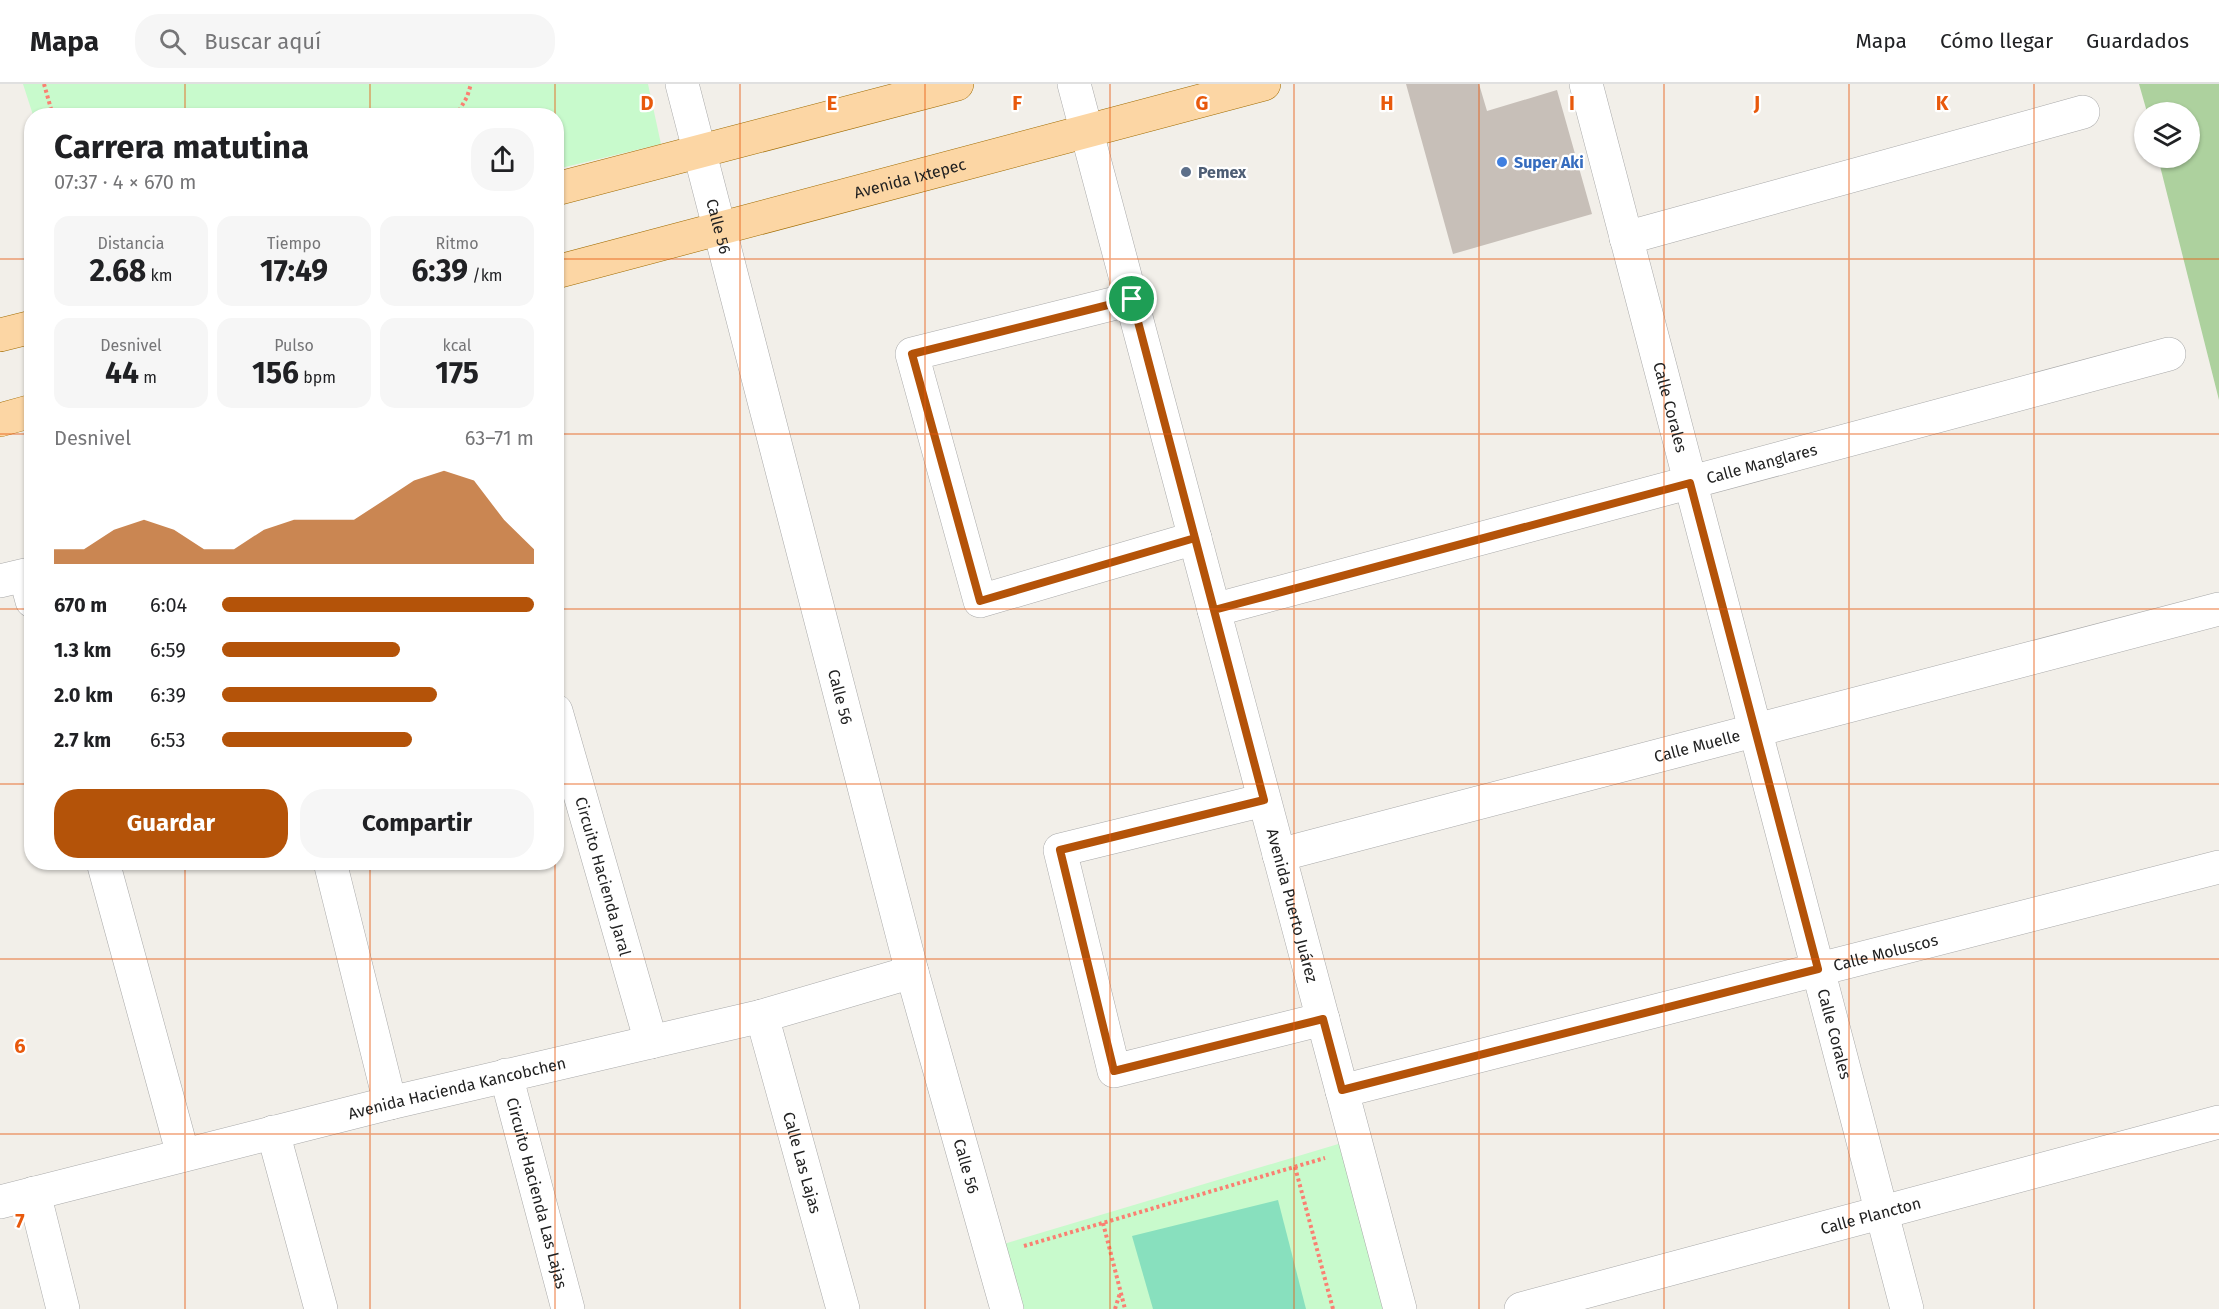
<!DOCTYPE html>
<html lang="es">
<meta charset="utf-8">
<style>
body{margin:0;font-family:"Fira Sans",sans-serif;background:#f6f6f6;color:#202124;height:100vh;display:flex;flex-direction:column;font-size:22px;white-space:nowrap}
*{box-sizing:border-box;margin:0}
p{font-size:20px;color:#757577}
.icon{flex:none;width:33px;height:33px;fill:none;stroke:currentColor;stroke-width:2;stroke-linecap:round;stroke-linejoin:round}
.map{position:relative;flex:1;overflow:hidden}
.details{position:absolute;left:24px;top:24px;width:540px;height:762px;display:flex;flex-direction:column;background:#fff;border-radius:24px;box-shadow:0 2px 4px #0004}
.details>*{flex:none}
.controls{position:absolute;left:2134px;top:18px;display:grid;gap:12px}
.controls a{display:grid;place-items:center;width:66px;height:66px;border-radius:50%;background:#fff;box-shadow:0 2px 4px #0004;font-size:30px}
.pin{position:absolute;display:grid;place-items:center;width:51px;height:51px;color:#fff;margin:-26px;border:3px solid #fff;border-radius:50%;box-shadow:0 2px 6px #0007}
.round{display:grid;place-items:center;flex:none;width:63px;height:63px;border-radius:24px;background:#f6f6f6}
.headline{display:flex;align-items:center;justify-content:space-between;height:102px;padding:0 30px}
h1{font-size:33px;font-weight:700;line-height:45px}
.figures{display:grid;grid-template-columns:repeat(3,1fr);gap:9px;height:102px;padding:6px 30px}
.figures div{display:grid;align-content:center;border-radius:15px;background:#f6f6f6;text-align:center}
.figures b{font-size:30px;font-weight:700}
.figures small{font-size:16px;font-weight:400}
.figures p{font-size:16px}
.chart{height:168px;padding:12px 30px}
.chart p{display:flex;justify-content:space-between}
.chart svg{width:100%;height:108px;margin-top:6px;fill:#b45309;opacity:.7}
.button{display:flex;gap:12px;margin-top:auto;padding:12px 30px}
.button a{flex:1;height:69px;border-radius:24px;background:#b45309;color:#fff;font-size:24px;font-weight:700;line-height:69px;text-align:center}
.button a+a{background:#f6f6f6;color:#202124}
ul{padding:0 30px;list-style:none;font-size:20px}
li{display:grid;grid-template-columns:96px 72px 1fr;align-items:center;height:45px}
li i{height:15px;border-radius:8px;background:#b45309}
header{display:flex;align-items:center;gap:36px;box-sizing:border-box;height:84px;padding:0 30px;background:#fff;border-bottom:2px solid #e0e0e0}
header strong{font-size:28px}
nav{display:flex;gap:33px;margin-inline-start:auto;font-size:21px}
.search{width:420px;height:54px;background:#f6f6f6;display:flex;align-items:center;gap:15px;box-sizing:border-box;padding:0 21px;border-radius:24px;color:#757577;font-size:22px}
.map>svg:first-child{display:block}
</style>
<header>
<strong>Mapa</strong>
<div class="search"><svg class="icon" aria-label="search" viewBox="0 0 24 24"><circle cx="10" cy="10" r="6"/><path d="M15 15l6 6"/></svg>Buscar aquí</div>
<nav><a>Mapa</a><a>Cómo llegar</a><a>Guardados</a></nav>
</header>
<div class="map">
<svg width="2219" height="1225" viewBox="0 0 2219 1225">
<rect width="100%" height="100%" fill="#f2efe9"/>
<polygon fill="#add19e" points="2139,0 2219,0 2219,316 2158,74 2190,74 2190,28 2147,28"/>
<g fill="#c8facc">
<polygon points="23,0 648,0 661,60 557,85 556,32 33,31"/>
<polygon points="1355,1055 1400,1225 1007,1225 990,1164"/>
</g>
<polygon fill="#88e0be" points="1278,1116 1306,1225 1153,1225 1132,1152"/>
<polygon fill="#c7bfb8" points="1406,0 1479,0 1487,27 1557,6 1592,130 1453,170"/>
<g fill="none" stroke-linecap="round" stroke-linejoin="round">
<g stroke="#a9a9a9" stroke-width="34">
<g id="minor">
<path id="s1" d="M682 0 912 888 1007 1225"/>
<path id="s2" d="M1074 0 1400 1225"/>
<path id="s3" d="M1586 0 1907 1225"/>
<polyline points="1626,154 2083,28"/>
<polyline points="1132,215 912,270 980,517 1195,454"/>
<polyline points="0,497 25,491 32,517"/>
<path id="s4" d="M1214 526 2169 270"/>
<path id="s5" d="M556 627 651 958"/>
<polyline points="1264,716 1060,766 1114,987 1323,935"/>
<path id="s6" d="M1279 771 2219 525"/>
<polyline points="103,778 183,1071"/>
<polyline points="330,778 390,1019"/>
<path id="s7" d="M762 932 843 1225"/>
<path id="s8" d="M506 991 568 1225"/>
<path id="s9" d="M1342 1007 2219 783"/>
<polyline points="273,1048 321,1225"/>
<polyline points="34,1109 63,1225"/>
<path id="s10" d="M0 1118 390 1019 762 932 912 888"/>
<path id="s11" d="M1521 1225 2219 1038"/>
</g>
</g>
<g stroke="#a06b00" stroke-width="34">
<g id="major">
<polyline points="556,105 957,0"/>
<path id="s12" d="M556 188 1264 0"/>
<polyline points="0,251 32,243"/>
<polyline points="0,336 32,327"/>
</g>
</g>
<g stroke="#fa8072" stroke-width="4" stroke-dasharray="3 3" stroke-linecap="butt">
<polyline points="44,0 53,32"/>
<polyline points="456,32 467,13 471,0"/>
<polyline points="1295,1083 1333,1225"/>
<polyline points="1103,1139 1125,1225"/>
<polyline points="1024,1162 1325,1074"/>
<polyline points="1115,1225 1120,1209"/>
</g>
<use href="#minor" stroke="#fff" stroke-width="33"/>
<use href="#major" stroke="#fcd6a4" stroke-width="33"/>
</g>
<g fill="none" stroke-linecap="round" stroke-linejoin="round">
<g stroke="#fff" stroke-width="12">
<path id="route" d="M1132 215C1176 382 1220 549 1264 716L1060 766 1114 987 1323 935 1342 1006 1818 885 1690 399 1214 526 1195 454 980 517 912 270 1132 215"/>
</g>
<use href="#route" stroke="#b45309" stroke-width="8"/>
</g>
<path fill="none" stroke="#e8590c" stroke-width="1.5" stroke-opacity="0.55" d="M185 0V32M370 0V32M555 0V32M740 0V1225M925 0V1225M1110 0V1225M1294 0V1225M1479 0V1225M1664 0V1225M1849 0V1225M2034 0V1225M0 175H32M556 175H2219M0 350H32M556 350H2219M0 525H32M556 525H2219M0 700H32M556 700H2219M185 778V1225M370 778V1225M555 778V1225M0 875H2219M0 1050H2219"/>
<circle fill="#3f7fe0" stroke="#fff" stroke-width="2" cx="1502" cy="78" r="6"/>
<circle fill="#5c6f8a" stroke="#fff" stroke-width="2" cx="1186" cy="88" r="6"/>
<g text-anchor="middle" stroke-width="4.5" stroke-linejoin="round" paint-order="stroke">
<g font-size="16" font-weight="bold" fill="#366cbe" stroke="#fff" text-anchor="start">
<text x="1514" y="84">Super Aki</text>
</g>
<g font-size="16" font-weight="bold" fill="#4e5e75" stroke="#fff" text-anchor="start">
<text x="1198" y="94">Pemex</text>
</g>
<g font-size="16" fill="#222" stroke="#fff">
<text dy="6" stroke="none"><textPath href="#s12" startOffset="366">Avenida Ixtepec</textPath></text>
<text dy="6" stroke="none"><textPath href="#s1" startOffset="147">Calle 56</textPath></text>
<text dy="6" stroke="none"><textPath href="#s3" startOffset="334">Calle Corales</textPath></text>
<text dy="6" stroke="none"><textPath href="#s4" startOffset="567">Calle Manglares</textPath></text>
<text dy="6" stroke="none"><textPath href="#s1" startOffset="633">Calle 56</textPath></text>
<text dy="6" stroke="none"><textPath href="#s6" startOffset="432">Calle Muelle</textPath></text>
<text dy="6" stroke="none"><textPath href="#s5" startOffset="172">Circuito Hacienda Jaral</textPath></text>
<text dy="6" stroke="none"><textPath href="#s2" startOffset="850">Avenida Puerto Juárez</textPath></text>
<text dy="6" stroke="none"><textPath href="#s9" startOffset="561">Calle Moluscos</textPath></text>
<text dy="6" stroke="none"><textPath href="#s3" startOffset="982">Calle Corales</textPath></text>
<text dy="6" stroke="none"><textPath href="#s10" startOffset="471">Avenida Hacienda Kancobchen</textPath></text>
<text dy="6" stroke="none"><textPath href="#s7" startOffset="152">Calle Las Lajas</textPath></text>
<text dy="6" stroke="none"><textPath href="#s1" startOffset="1119">Calle 56</textPath></text>
<text dy="6" stroke="none"><textPath href="#s8" startOffset="122">Circuito Hacienda Las Lajas</textPath></text>
<text dy="6" stroke="none"><textPath href="#s11" startOffset="362">Calle Plancton</textPath></text>
</g>
</g>
<g font-size="20" text-anchor="middle" font-weight="bold" fill="#e8590c" stroke="#fff" stroke-width="4.5" stroke-linejoin="round" paint-order="stroke">
<text x="647" y="26">D</text>
<text x="832" y="26">E</text>
<text x="1017" y="26">F</text>
<text x="1202" y="26">G</text>
<text x="1387" y="26">H</text>
<text x="1572" y="26">I</text>
<text x="1757" y="26">J</text>
<text x="1942" y="26">K</text>
<text x="20" y="969">6</text>
<text x="20" y="1144">7</text>
</g>
</svg>
<div class="controls">
<a><svg class="icon" aria-label="layers" viewBox="0 0 24 24"><path d="M12 4l9 5-9 5-9-5zM3 14l9 5 9-5"/></svg></a>
</div>
<div class="pin" style="left:1132px;top:215px;background:#1e9e55"><svg class="icon" aria-label="arrive" viewBox="0 0 24 24"><path d="M6 21V4h12l-3 4 3 4H6"/></svg></div>
<section class="details">
<div class="headline"><div><h1>Carrera matutina</h1><p>07:37 · 4 × 670 m</p></div><a class="round"><svg class="icon" aria-label="share" viewBox="0 0 24 24"><path d="M12 15V3M7 8l5-5 5 5M5 13v7h14v-7"/></svg></a></div>
<div class="figures">
<div><p>Distancia</p><b>2.68<small> km</small></b></div>
<div><p>Tiempo</p><b>17:49</b></div>
<div><p>Ritmo</p><b>6:39<small> /km</small></b></div>
</div>
<div class="figures">
<div><p>Desnivel</p><b>44<small> m</small></b></div>
<div><p>Pulso</p><b>156<small> bpm</small></b></div>
<div><p>kcal</p><b>175</b></div>
</div>
<div class="chart"><p><span>Desnivel</span>63–71 m</p>
<svg viewBox="0 0 160 44" preserveAspectRatio="none"><path d="M0 44V38L10 38L20 30L30 26L40 30L50 38L60 38L70 30L80 26L90 26L100 26L110 18L120 10L130 6L140 10L150 26L160 38V44z"/></svg>
</div>
<ul>
<li><b>670 m</b>6:04<i style="width:100%"></i></li>
<li><b>1.3 km</b>6:59<i style="width:57%"></i></li>
<li><b>2.0 km</b>6:39<i style="width:69%"></i></li>
<li><b>2.7 km</b>6:53<i style="width:61%"></i></li>
</ul>
<div class="button"><a>Guardar</a><a>Compartir</a></div>
</section>
</div>
